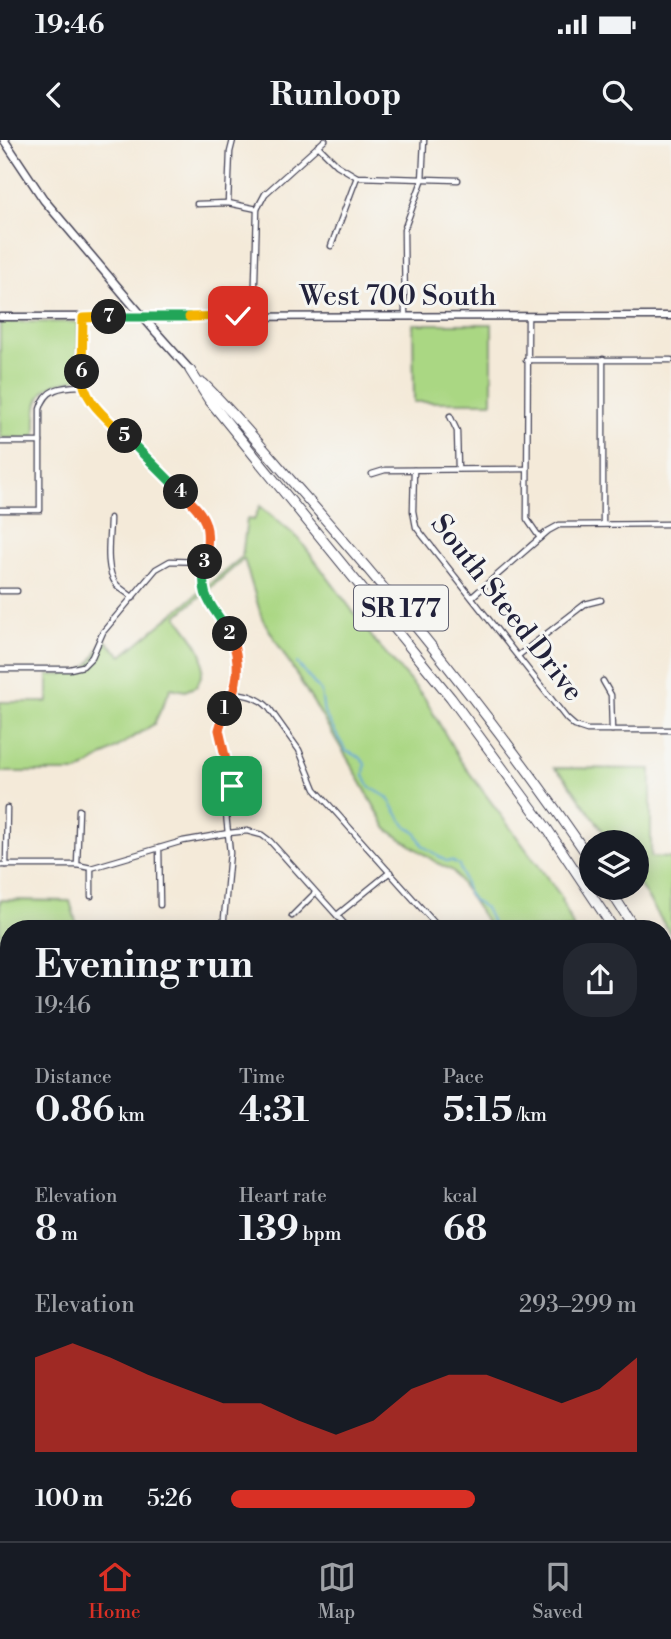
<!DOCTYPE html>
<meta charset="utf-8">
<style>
body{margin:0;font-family:"Libre Bodoni",serif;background:#242831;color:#f1f3f6;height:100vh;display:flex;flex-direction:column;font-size:26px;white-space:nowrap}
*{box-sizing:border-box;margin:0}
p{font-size:23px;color:#9ea1a6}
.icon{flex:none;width:38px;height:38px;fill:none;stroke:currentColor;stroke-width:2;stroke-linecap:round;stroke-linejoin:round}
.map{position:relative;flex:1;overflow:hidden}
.drawer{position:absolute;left:0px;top:780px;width:672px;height:621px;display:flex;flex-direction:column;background:#171b24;border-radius:28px 28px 0 0;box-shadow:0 4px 18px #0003}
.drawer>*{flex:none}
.buttons{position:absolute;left:579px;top:690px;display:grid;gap:14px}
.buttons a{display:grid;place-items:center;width:70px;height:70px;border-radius:50%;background:#171b24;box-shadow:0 4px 18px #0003;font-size:35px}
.pin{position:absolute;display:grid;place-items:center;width:60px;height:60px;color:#fff;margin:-30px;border-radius:14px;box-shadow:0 4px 10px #0006}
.km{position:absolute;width:35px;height:35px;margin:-18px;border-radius:50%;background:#222;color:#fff;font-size:19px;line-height:35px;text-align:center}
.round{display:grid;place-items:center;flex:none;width:74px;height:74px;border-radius:28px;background:#242831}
.overview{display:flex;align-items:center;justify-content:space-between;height:119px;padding:0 35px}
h1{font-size:38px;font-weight:700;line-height:52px}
.figures{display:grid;grid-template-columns:repeat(3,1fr);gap:10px;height:119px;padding:7px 35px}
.figures div{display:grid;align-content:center}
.figures b{font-size:35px;font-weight:700}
.figures small{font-size:19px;font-weight:400}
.figures p{font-size:19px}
.chart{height:196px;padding:14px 35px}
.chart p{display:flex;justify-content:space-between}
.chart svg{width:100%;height:126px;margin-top:7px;fill:#d93025;opacity:.7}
ul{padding:0 35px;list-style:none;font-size:23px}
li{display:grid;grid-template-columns:112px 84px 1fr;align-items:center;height:52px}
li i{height:18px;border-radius:9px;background:#d93025}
.status{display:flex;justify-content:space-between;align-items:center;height:49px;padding:0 35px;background:#171b24;direction:ltr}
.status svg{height:19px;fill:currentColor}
header{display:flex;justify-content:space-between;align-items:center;height:91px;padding:0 35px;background:#171b24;font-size:32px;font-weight:700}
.dock{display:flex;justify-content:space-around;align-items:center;height:98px;border-top:2px solid #363941;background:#171b24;font-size:19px;color:#9ea1a6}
.dock a{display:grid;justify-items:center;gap:4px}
.dock .current{color:#d93025}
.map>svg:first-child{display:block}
</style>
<div class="status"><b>19:46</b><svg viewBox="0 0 49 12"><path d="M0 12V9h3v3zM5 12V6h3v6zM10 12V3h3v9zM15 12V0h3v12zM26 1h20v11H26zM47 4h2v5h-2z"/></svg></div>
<header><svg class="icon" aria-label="back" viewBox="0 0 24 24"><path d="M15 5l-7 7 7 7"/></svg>Runloop<svg class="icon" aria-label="search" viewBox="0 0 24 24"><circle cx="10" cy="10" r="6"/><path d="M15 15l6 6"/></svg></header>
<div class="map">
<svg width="671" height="1401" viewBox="0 0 671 1401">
<rect width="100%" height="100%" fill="#f6f6f2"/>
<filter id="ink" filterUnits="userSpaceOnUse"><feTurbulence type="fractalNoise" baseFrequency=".0143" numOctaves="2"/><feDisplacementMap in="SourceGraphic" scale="14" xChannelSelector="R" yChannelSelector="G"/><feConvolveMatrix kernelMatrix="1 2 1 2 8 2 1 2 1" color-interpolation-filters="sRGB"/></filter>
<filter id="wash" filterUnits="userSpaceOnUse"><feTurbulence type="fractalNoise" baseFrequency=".00686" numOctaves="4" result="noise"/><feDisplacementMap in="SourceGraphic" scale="28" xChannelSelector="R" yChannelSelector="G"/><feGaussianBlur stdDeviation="1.57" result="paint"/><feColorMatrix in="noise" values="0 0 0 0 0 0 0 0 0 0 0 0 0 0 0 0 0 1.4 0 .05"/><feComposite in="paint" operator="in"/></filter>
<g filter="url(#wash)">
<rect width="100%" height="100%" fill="#f4ead9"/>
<g fill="#aad783" stroke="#667c5f" stroke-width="2">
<path d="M0 182H78V237C71 243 64 241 56 244 33 252 36 274 36 294L31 298H0Z"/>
<polygon points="413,184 492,184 492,262 414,262"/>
<path d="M260 366 299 399 375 501 424 557 460 620 560 755 574 789H491L453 731 437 723 387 689 349 621 262 478 244 419 177 476C195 503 213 513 197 546L185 551 171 548 154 584 78 632H0V562H48V535C82 535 89 531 104 499L122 516 242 417 247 379 254 380Z"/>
<polygon points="554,628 651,629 651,717 671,718 671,795 637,741 637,702 611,702 565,638"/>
<polygon points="0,760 70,761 78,789 9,789 9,829 0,829"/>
<polygon points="0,927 9,927 9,994 0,993"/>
<polygon points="0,1217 9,1217 9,1393 613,1393 614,1401 0,1400"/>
</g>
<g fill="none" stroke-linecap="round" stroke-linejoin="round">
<g stroke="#62a5d6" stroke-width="2">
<polyline points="297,523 321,552 324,573 346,611 361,618 365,624 364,636 370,647 387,657 404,684 416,693 423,706 446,721 452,721 459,725 468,753 474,761 485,768 495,789"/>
<polyline points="0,827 9,827"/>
</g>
</g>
</g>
<g filter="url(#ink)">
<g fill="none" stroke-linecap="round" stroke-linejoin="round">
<g stroke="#424053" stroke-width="7">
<g id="street">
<polyline points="318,6 337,25 357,37 458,40"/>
<polyline points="228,63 230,12 233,0"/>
<polyline points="197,64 228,63 257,69"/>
<polyline points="331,106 357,37"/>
<polyline points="254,176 257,69 265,54 325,0"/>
<polyline points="405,176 404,90 422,41 424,0"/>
<polyline points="528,176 527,379 540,398"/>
<polyline points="83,178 82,246 87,258 199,369 208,383 209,397 203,437 204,452 213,471 231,496 237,514 238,535 235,553 223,573 219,590 232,646 226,674 230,713 223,789"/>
<polyline points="526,220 671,220"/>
<polyline points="450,276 457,291 458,329"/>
<polyline points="0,302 40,302"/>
<polyline points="414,330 413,371 416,387 567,579 575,586 587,590 671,590"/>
<polyline points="372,334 385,330 526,329"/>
<path d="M0 370H40V269C46 247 62 247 82 246"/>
<path d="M110 378C110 397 104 427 116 444 120 449 128 453 133 458"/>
<polyline points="603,384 603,219"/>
<polyline points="0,451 17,451"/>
<polyline points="472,457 548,391 559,385 671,384"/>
<polyline points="519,515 585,464 601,460"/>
<polyline points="0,529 70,529 83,526 92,517 103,492 156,429 170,421 205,422"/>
<polyline points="603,541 611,555 612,590"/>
<path d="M235 553C248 555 260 558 269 568L299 610 315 649 440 789"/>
<polyline points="159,708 160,765"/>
<polyline points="0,725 77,725 91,728 183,701 229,693 247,691 262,695 270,701 349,789"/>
<polyline points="6,725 7,668"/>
<polyline points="77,725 79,670"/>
<polyline points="91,756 91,728"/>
<polyline points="337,775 390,732"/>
<polyline points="292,776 315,753"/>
<polyline points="0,887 9,887"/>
<polyline points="663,995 671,995"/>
<polyline points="0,1034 9,1033"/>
<polyline points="0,1156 9,1159"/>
<polyline points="1,1176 6,1158"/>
<polyline points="663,1228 671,1231"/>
</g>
</g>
<g stroke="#424053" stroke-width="9">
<polyline id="secondary" points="0,177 671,176"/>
</g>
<g stroke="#424053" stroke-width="10">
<g id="primary">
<polyline points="4,0 44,60 126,157"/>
<polyline points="156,192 190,230"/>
</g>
</g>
<g stroke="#424053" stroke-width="11">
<g id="highway">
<polyline points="190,230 209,260 451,558 548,690 614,789"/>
<path d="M203 243C241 280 274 322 310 362 411 477 506 595 592 722"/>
<polyline points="608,747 635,789"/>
<polyline points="663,835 671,848"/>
<polyline points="663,870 671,883"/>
</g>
</g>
<use href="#street" stroke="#fff" stroke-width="4.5"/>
<use href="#secondary" stroke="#fff" stroke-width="6"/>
<use href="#primary" stroke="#fff" stroke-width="7"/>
<use href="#highway" stroke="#fff" stroke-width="9"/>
<g stroke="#424053" stroke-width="10" stroke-linecap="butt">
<polyline id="primary-bridge" points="126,157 156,192"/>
</g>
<use href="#primary-bridge" stroke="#fff" stroke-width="7"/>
</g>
</g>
<g fill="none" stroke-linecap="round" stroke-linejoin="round" filter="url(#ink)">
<g stroke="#fff" stroke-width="14">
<polyline id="split-1" points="225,569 219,590 232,646"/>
</g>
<g stroke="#fff" stroke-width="14">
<path id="split-2" d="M225 569C240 545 241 520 230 494"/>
</g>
<g stroke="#fff" stroke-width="14">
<path id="split-3" d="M205 422C199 461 212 463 230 494"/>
</g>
<g stroke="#fff" stroke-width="14">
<path id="split-4" d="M181 352C208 378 211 385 205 422"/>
</g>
<g stroke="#fff" stroke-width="14">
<polyline id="split-5" points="125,296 181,352"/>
</g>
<g stroke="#fff" stroke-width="14">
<path id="split-6" d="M82 232C82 261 106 277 125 296"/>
</g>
<g stroke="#fff" stroke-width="14">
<polyline id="split-7" points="82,232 83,178 109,177"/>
</g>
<g stroke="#fff" stroke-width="14">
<polyline id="split-8" points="109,177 189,177"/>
</g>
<g stroke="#fff" stroke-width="14">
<polyline id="split-9" points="189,177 238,176"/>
</g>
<use href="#split-1" stroke="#f0652b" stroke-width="9"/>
<use href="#split-2" stroke="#f0652b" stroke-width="9"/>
<use href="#split-3" stroke="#22a559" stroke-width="9"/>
<use href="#split-4" stroke="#f0652b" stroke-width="9"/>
<use href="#split-5" stroke="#22a559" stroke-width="9"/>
<use href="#split-6" stroke="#f5b400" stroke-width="9"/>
<use href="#split-7" stroke="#f5b400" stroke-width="9"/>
<use href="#split-8" stroke="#22a559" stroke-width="9"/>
<use href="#split-9" stroke="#f5b400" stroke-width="9"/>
</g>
<g text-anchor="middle" stroke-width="6" stroke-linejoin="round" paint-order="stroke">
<rect fill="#f6f6f2" stroke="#626272" stroke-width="2" x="354" y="445.5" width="94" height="45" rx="5"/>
<g font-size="26" font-weight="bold" fill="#22223b">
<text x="401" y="477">SR 177</text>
</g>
<g font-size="28" fill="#22223b" stroke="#f6f6f2">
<text x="398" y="165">West 700 South</text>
<text transform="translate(508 467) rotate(52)" y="10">South Steed Drive</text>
</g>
</g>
</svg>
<div class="buttons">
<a><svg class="icon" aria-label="layers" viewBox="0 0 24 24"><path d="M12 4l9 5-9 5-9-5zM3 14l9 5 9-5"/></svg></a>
</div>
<div class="pin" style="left:232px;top:646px;background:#1e9e55"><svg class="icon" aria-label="arrive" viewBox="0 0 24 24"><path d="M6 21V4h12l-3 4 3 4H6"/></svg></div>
<div class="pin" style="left:238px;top:176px;background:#d93025"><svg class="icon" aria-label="check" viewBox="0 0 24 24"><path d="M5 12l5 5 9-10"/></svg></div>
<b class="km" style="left:225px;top:569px">1</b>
<b class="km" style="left:230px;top:494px">2</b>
<b class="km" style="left:205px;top:422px">3</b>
<b class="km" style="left:181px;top:352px">4</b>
<b class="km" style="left:125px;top:296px">5</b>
<b class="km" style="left:82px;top:232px">6</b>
<b class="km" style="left:109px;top:177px">7</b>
<section class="drawer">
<div class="overview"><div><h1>Evening run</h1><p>19:46</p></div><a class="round"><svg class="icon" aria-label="share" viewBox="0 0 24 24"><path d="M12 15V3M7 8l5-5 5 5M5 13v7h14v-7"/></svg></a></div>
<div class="figures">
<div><p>Distance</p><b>0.86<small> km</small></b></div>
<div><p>Time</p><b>4:31</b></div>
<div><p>Pace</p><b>5:15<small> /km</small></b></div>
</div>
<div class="figures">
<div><p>Elevation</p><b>8<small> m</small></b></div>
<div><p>Heart rate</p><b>139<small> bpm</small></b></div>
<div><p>kcal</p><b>68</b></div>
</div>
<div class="chart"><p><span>Elevation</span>293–299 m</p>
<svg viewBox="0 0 160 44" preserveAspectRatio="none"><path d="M0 44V11L10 6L20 11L30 17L40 22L50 27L60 27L70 33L80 38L90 33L100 22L110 17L120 17L130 22L140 27L150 22L160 11V44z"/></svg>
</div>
<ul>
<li><b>100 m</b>5:26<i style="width:60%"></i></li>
</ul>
</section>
</div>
<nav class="dock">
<a class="current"><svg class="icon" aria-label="home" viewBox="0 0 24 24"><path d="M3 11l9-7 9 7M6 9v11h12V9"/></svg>Home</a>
<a><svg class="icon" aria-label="map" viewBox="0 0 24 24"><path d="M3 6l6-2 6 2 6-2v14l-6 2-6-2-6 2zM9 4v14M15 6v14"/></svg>Map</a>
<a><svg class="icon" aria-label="saved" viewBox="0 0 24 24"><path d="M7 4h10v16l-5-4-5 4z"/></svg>Saved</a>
</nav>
